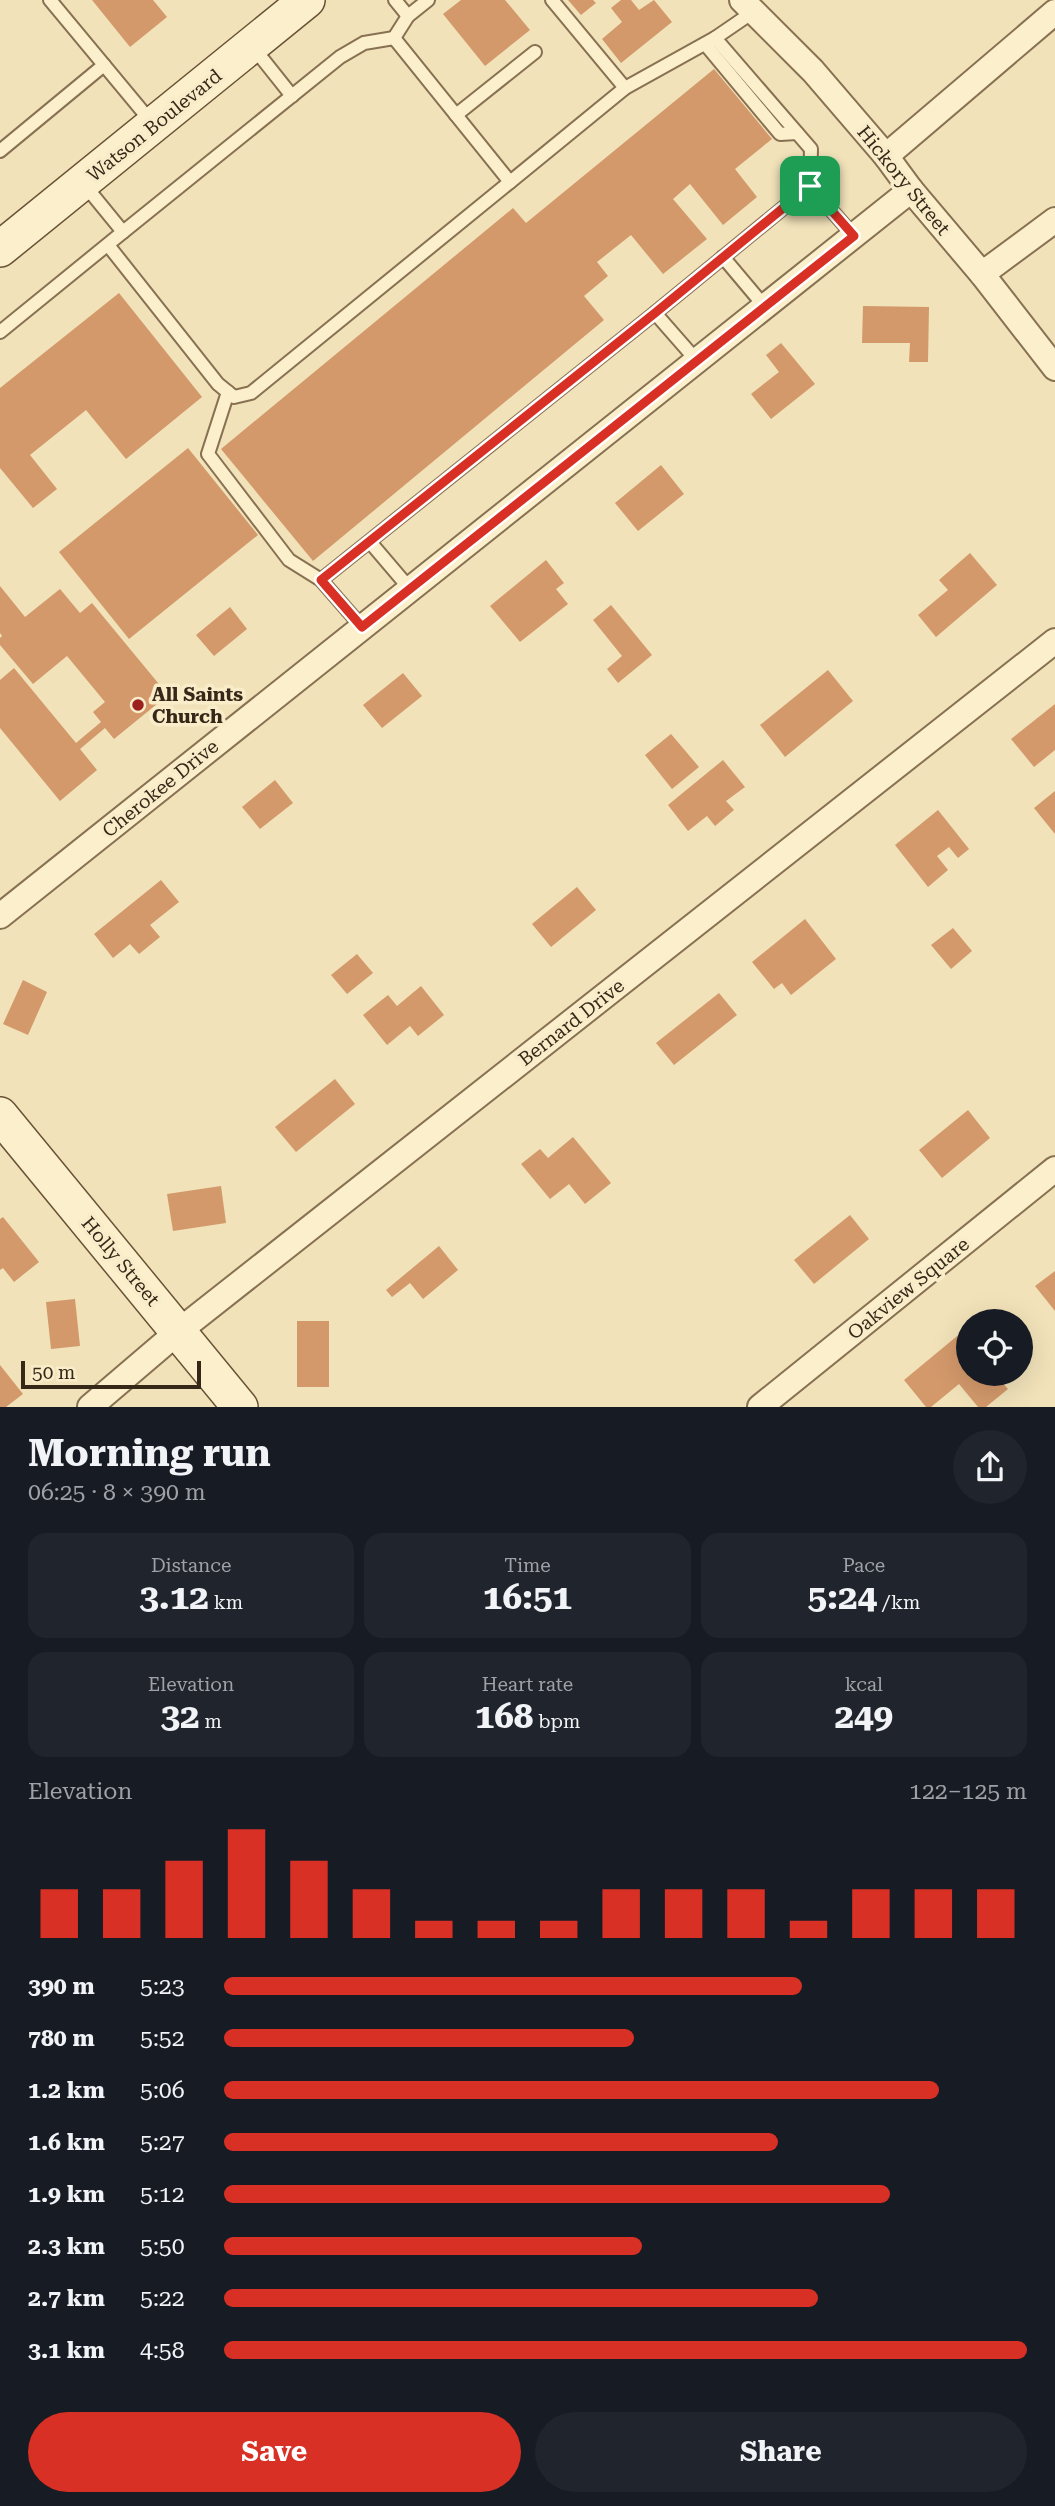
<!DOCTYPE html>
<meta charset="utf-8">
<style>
body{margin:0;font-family:"Roboto Serif",serif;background:#20242c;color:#f1f3f6;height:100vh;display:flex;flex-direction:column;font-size:26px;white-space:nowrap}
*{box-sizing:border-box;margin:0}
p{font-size:23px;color:#9ea1a6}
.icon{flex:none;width:38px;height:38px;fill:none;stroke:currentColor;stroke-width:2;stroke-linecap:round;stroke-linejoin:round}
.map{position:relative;height:1407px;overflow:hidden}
.panel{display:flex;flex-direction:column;background:#171b24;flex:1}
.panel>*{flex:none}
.buttons{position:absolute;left:956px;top:1309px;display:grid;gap:14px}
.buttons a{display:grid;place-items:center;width:77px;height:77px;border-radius:50%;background:#171b24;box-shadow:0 7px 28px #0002;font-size:35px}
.scale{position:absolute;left:21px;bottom:18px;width:180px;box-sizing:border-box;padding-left:7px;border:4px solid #362819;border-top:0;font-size:19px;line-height:24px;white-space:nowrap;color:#362819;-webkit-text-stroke:5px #f8ecc9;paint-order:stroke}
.pin{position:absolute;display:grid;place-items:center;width:60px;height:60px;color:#fff;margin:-30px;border-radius:14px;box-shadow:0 4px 10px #0006}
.round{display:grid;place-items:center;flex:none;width:74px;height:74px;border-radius:37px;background:#20242c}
.overview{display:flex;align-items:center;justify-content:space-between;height:119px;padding:0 28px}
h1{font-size:38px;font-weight:700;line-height:52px}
.stats{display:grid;grid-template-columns:repeat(3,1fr);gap:10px;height:119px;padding:7px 28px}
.stats div{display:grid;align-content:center;border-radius:18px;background:#20242c;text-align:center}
.stats b{font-size:35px;font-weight:700}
.stats small{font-size:19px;font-weight:400}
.stats p{font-size:19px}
.chart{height:196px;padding:14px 28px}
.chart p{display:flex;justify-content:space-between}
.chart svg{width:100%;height:126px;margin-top:7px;stroke:#d93025;stroke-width:6}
.cta{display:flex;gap:14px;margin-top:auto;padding:14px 28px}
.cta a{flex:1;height:80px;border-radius:42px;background:#d93025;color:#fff;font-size:28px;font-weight:700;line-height:80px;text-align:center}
.cta a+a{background:#20242c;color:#f1f3f6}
ul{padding:0 28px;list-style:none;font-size:23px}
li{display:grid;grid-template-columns:112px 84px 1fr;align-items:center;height:52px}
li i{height:18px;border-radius:9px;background:#d93025}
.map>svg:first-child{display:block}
</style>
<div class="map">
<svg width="1055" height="1407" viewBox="0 0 1055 1407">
<rect width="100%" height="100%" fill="#f1e2b9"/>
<g fill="#d3996b">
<polygon points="92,0 153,0 167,17 130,47"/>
<polygon points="461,0 505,0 530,30 485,66 443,14"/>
<polygon points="568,0 593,0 596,3 581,15"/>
<polygon points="621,0 631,0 639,10 654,0 672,22 621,63 602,39 622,22 611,8"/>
<polygon points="714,69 772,139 735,169 757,197 723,225 690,184 673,199 707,239 663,274 631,235 597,262 608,276 584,296 604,320 313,561 221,449 513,208 526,223"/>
<polygon points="119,293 202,397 126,459 86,410 30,455 57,489 33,508 0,468 0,388"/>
<polygon points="863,306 929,307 928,362 909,362 910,343 862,343"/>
<polygon points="781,343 815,384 771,419 751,394 779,372 766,355"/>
<polygon points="188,448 258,535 129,639 59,552"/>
<polygon points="661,465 684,494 638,531 615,503"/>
<polygon points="970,553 997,585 936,637 918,615 948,590 939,580"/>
<polygon points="546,560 564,583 556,589 568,604 520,642 490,606"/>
<polygon points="0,586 25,617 60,589 80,613 92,603 168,695 114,739 105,728 80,749 97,770 60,801 0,728 0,680 14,668 76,743 101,722 93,712 105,702 67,656 33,684 0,645 0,638 2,636 0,633"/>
<polygon points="611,605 652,655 618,683 607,669 622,656 593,620"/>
<polygon points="230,607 247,629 214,656 196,635"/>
<polygon points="828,670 853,701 785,757 760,725"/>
<polygon points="403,673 422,696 382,728 363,705"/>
<polygon points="1055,704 1055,750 1034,767 1011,739"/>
<polygon points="671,734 699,767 672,789 645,755"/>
<polygon points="723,760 745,787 726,801 734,810 715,826 707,816 688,831 668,805"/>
<polygon points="275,780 293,803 260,829 242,807"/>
<polygon points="1055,791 1055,834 1034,808"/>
<polygon points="938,810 969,849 958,858 949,847 937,856 948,870 928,887 895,845"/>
<polygon points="161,880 179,902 150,925 160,937 139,954 130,944 113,958 94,934"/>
<polygon points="577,887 596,910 551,947 532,924"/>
<polygon points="805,919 836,959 791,995 782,983 774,989 752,962"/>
<polygon points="953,928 972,951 951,969 931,945"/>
<polygon points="357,954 373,973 347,994 331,975"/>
<polygon points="23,980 47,992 28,1035 3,1024"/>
<polygon points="421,986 444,1015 418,1036 410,1026 387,1045 363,1015 388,995 397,1006"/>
<polygon points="719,993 737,1015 674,1065 656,1043"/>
<polygon points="335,1079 355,1104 296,1152 275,1127"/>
<polygon points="968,1110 990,1138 942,1178 919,1150"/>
<polygon points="573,1137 611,1183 585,1204 569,1184 550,1199 521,1164 540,1149 548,1158"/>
<polygon points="221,1186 226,1223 173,1231 167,1194"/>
<polygon points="850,1215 869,1239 814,1284 794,1260"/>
<polygon points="3,1217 39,1262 14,1282 3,1268 0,1270 0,1219"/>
<polygon points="439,1246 458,1270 423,1299 410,1283 392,1297 386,1290"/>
<polygon points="1055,1271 1055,1311 1035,1286"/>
<polygon points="75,1299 80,1346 51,1349 46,1302"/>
<rect x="297" y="1321" width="32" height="66"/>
<polygon points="962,1332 965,1336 968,1334 968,1374 995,1374 1008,1389 986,1407 978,1407 959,1384 931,1407 926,1407 904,1380"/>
<polygon points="0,1365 23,1394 6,1407 0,1407"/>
</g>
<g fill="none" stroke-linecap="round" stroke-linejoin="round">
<g stroke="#887152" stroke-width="16">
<g id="lane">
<polyline points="50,0 153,124"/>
<polyline points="395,0 408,16"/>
<polyline points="552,0 625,88"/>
<polyline points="394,38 408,16 428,0"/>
<polyline points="715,38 811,149 810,186 854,236"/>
<polyline points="705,44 780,134 797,133"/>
<polyline points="253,47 292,96"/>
<polyline points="456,115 535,52"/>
<polyline points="0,151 104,65"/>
<polyline points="510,182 625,88 715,38 753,12"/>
<polyline points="108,245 218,384 234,397 251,393 510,182 394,38 364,43 340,57 123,232"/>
<polyline points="723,257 765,307"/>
<polyline points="0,332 123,232 83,183"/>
<polyline points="697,361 655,313 810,186"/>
<polyline points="228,392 208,454 289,560 321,580"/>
<polyline points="370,542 410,589"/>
<polyline points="362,627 321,580 655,313"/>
</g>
</g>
<g stroke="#887152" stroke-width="28">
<g id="street">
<polyline points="742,0 813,71 886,156 911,190 982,274 1055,368"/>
<polyline points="886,156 1055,12"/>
<polyline points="982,274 1055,220"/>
<polyline points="0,916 911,190"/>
<polyline points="90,1407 179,1331 1055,641"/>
<polyline points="760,1407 1055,1169"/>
</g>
</g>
<g stroke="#6a5236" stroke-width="38">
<g id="secondary">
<polyline points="0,249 307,0"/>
<polyline points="0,1115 240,1407"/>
</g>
</g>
<use href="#lane" stroke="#fcefcc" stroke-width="12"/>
<use href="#street" stroke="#fcefcc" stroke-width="24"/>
<use href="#secondary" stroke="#fcefcc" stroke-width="35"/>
</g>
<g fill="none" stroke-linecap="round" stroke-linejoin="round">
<g stroke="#fff" stroke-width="14">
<polygon id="route" points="810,186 854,236 362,627 321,580 655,313"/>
</g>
<use href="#route" stroke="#d93025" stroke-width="9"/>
</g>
<circle fill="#9c211e" stroke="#f8ecc9" stroke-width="2.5" cx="138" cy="705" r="7"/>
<g text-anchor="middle" stroke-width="7" stroke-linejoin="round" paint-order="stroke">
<g font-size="19" fill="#362819" stroke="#f8ecc9">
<text transform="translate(154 125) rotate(-39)" y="7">Watson Boulevard</text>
<text transform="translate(904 180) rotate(51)" y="7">Hickory Street</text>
<text transform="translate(160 788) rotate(-39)" y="7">Cherokee Drive</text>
<text transform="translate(571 1022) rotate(-38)" y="7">Bernard Drive</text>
<text transform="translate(121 1261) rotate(50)" y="7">Holly Street</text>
<text transform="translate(908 1288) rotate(-39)" y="7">Oakview Square</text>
</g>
<g font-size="19" font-weight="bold" fill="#362819" stroke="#f8ecc9" text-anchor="start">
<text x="152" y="701">All Saints<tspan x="152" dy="22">Church</tspan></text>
</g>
</g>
</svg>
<div class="buttons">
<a><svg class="icon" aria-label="locate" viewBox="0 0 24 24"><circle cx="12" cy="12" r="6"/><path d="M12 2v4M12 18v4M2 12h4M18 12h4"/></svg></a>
</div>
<div class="scale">50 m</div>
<div class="pin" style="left:810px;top:186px;background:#1e9e55"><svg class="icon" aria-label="arrive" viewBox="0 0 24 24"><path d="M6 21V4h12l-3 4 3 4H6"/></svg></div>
</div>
<section class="panel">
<div class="overview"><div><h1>Morning run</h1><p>06:25 · 8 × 390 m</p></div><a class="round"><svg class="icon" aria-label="share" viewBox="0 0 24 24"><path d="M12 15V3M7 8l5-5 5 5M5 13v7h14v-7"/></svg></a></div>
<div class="stats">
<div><p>Distance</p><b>3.12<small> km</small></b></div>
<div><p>Time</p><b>16:51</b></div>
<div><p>Pace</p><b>5:24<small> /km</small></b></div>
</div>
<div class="stats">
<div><p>Elevation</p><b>32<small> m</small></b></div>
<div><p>Heart rate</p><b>168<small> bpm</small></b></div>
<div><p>kcal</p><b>249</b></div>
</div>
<div class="chart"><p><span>Elevation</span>122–125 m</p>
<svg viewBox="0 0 160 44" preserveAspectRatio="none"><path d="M5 44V27M15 44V27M25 44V17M35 44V6M45 44V17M55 44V27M65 44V38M75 44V38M85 44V38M95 44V27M105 44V27M115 44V27M125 44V38M135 44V27M145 44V27M155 44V27"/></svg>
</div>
<ul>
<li><b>390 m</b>5:23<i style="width:72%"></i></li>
<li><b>780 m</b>5:52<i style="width:51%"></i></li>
<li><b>1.2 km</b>5:06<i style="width:89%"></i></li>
<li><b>1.6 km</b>5:27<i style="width:69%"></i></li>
<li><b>1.9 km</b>5:12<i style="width:83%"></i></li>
<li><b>2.3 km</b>5:50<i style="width:52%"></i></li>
<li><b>2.7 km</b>5:22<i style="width:74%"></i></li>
<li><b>3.1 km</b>4:58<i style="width:100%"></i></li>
</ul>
<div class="cta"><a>Save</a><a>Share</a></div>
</section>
